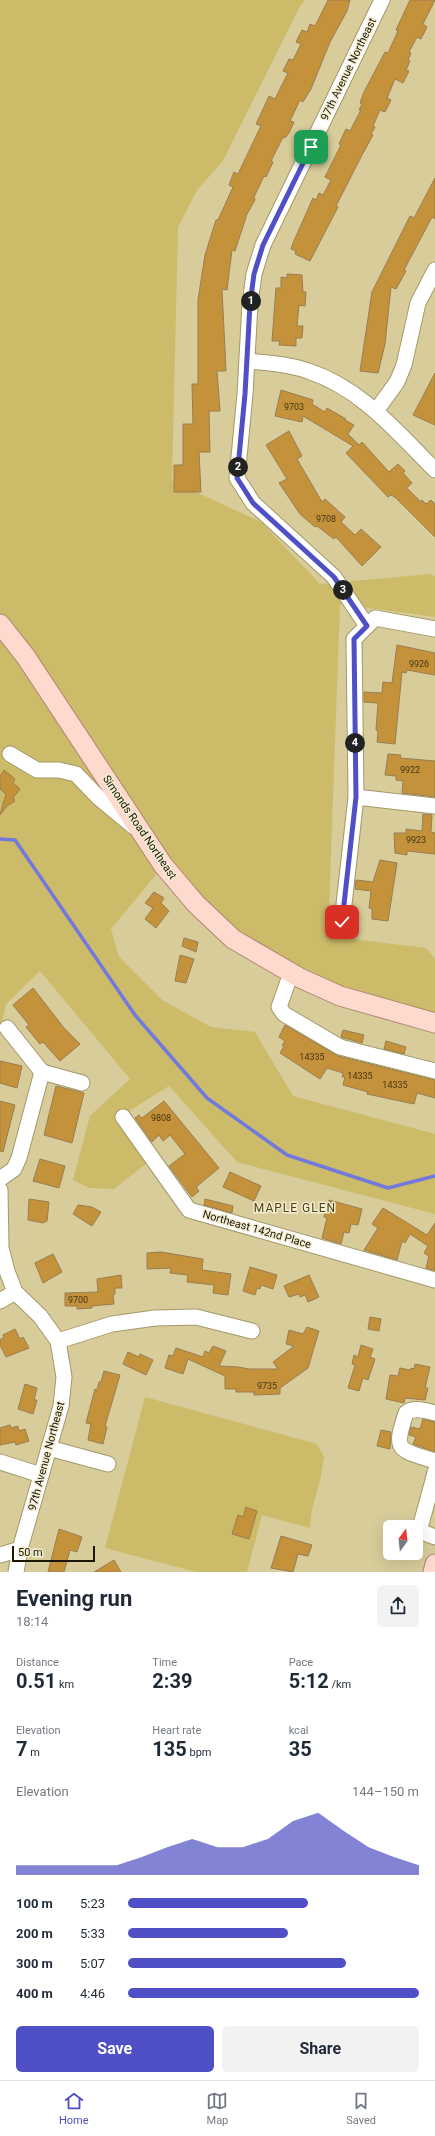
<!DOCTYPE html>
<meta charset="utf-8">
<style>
body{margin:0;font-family:Roboto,sans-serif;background:#f2f2f3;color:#1f2937;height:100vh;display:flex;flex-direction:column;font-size:15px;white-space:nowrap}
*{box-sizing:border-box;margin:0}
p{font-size:13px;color:#747a83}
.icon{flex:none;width:22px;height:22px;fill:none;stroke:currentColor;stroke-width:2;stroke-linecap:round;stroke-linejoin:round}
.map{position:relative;height:1572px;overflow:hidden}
.drawer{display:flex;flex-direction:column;background:#fff;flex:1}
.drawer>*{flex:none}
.needle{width:26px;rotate:15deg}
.controls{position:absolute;left:383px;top:1520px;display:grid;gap:8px}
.controls a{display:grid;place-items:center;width:40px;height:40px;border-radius:6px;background:#fff;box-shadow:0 4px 16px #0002;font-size:20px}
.scale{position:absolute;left:12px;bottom:10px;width:83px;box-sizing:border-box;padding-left:4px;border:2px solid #1c1704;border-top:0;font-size:11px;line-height:14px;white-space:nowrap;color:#1c1704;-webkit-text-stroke:3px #f2edd3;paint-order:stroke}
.pin{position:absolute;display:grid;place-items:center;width:34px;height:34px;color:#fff;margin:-17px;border-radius:8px;box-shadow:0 2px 6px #0006}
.km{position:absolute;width:20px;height:20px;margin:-10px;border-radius:50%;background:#222;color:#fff;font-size:11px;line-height:20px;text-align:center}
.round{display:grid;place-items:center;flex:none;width:42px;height:42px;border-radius:6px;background:#f2f2f3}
.summary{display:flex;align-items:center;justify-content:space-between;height:68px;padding:0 16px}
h1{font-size:22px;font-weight:700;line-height:30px}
.stats{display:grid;grid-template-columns:repeat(3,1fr);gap:6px;height:68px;padding:4px 16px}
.stats div{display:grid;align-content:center}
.stats b{font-size:20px;font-weight:700}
.stats small{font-size:11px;font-weight:400}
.stats p{font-size:11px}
.chart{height:112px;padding:8px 16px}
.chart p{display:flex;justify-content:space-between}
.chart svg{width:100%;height:72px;margin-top:4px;fill:#4f4fc6;opacity:.7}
.cta{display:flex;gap:8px;margin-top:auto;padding:8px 16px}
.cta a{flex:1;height:46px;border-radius:6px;background:#4f4fc6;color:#fff;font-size:16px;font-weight:700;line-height:46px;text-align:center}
.cta a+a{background:#f2f2f3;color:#1f2937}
ul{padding:0 16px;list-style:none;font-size:13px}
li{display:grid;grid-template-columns:64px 48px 1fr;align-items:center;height:30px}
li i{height:10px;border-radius:5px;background:#4f4fc6}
.tabs{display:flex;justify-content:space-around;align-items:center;height:56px;border-top:1px solid #e0e1e3;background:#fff;font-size:11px;color:#747a83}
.tabs a{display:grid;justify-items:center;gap:2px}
.tabs .current{color:#4f4fc6}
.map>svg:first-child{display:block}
</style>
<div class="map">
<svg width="435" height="1572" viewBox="0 0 435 1572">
<rect width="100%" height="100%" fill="#d7cc9a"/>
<g fill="#ccbb69">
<polygon points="0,0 305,0 299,8 223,161 197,190 178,227 172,481 261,522 320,584 430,574 435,576 435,617 340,604 328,936 426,948 435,959 435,1017 340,996 271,962 164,865 111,929 119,957 162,1000 211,1027 255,1032 293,1096 435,1134 435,1214 237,1162 169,1086 121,1116 152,1159 114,1189 89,1188 73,1180 90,1116 130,1079 40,971 6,1004 0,1031"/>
<polygon points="145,1397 317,1444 324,1457 320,1481 312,1509 310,1528 262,1515 247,1572 196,1572 105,1548"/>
</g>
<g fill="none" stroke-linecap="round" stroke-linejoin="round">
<polyline stroke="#7279dc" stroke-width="3.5" points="0,839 15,840 135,1015 207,1098 287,1155 388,1188 435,1176"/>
</g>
<g fill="#c4923b" stroke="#997d53">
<polygon points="328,0 350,0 347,11 330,42 311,89 303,102 300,100 290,121 294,122 289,133 285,138 283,137 271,161 273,162 266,177 264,176 254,197 255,200 247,214 235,251 232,250 227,290 222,289 226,371 217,371 220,411 209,411 210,452 199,452 201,492 174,492 174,465 183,465 183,424 193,424 192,384 198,384 198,300 205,255 216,220 218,220 233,187 229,185 234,172 238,174 261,126 256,124 265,105 269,96 275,99 288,73 283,71 289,59 293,60 301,44 296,42 302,30 307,32 310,24 315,26"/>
<polygon points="410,0 435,0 423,24 427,27 421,39 417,37 409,52 411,53 408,60 410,61 406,70 409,71 403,83 395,79 387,98 391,100 385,112 380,110 373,126 375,127 371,134 373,135 362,155 336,206 338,207 310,261 295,254 296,251 291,249 293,243 313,198 316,200 319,193 323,195 331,180 325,177 341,145 339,144 346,129 350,131 361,110 359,110 362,104 360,103 364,92 385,52 388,53 398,31 396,30"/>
<polygon points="435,178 435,219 432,217 404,270 406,271 396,289 391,287 385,344 378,373 360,371 372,292 410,216 414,218"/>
<polygon points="287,274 302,275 303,292 306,292 305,306 299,305 297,326 303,326 302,338 296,338 296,346 279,345 280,341 272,341 276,288 281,288 281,277 287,278"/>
<polygon points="435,373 435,425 413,415"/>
<polygon points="281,390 313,400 312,404 325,412 327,408 346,419 345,420 354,425 348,434 359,445 362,442 389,472 398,464 405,471 403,473 412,483 407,488 421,502 422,500 426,504 431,500 435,504 435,537 396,498 391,495 388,497 346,453 353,446 303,416 302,422 275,416"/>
<polygon points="289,431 302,456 297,459 322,502 325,499 345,517 341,522 355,535 361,529 381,547 362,566 336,537 334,539 317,526 315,527 300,514 279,483 287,479 266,445"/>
<polygon points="397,645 435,653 435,675 407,670 406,673 402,672 395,744 377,742 378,731 376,730 378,703 364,702 364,692 382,693 383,682 392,683"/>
<polygon points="388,754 401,755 400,758 435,761 435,797 402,793 403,781 396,780 396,776 385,775"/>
<polygon points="4,770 15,779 13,783 20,789 13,798 15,801 7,806 0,815 6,794 0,789 0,776"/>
<polygon points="423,814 432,815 431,832 435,833 435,854 407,851 407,855 395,853 394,833 406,833 406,829 422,831"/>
<polygon points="380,860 397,863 388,921 372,919 372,909 369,908 371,891 355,889 356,880 373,882"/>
<polygon points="154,892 164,898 161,903 169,911 156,928 145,919 153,908 145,903"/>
<polygon points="184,938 198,942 196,952 182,946"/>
<polygon points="180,955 194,959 186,983 175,981"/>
<polygon points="33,988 64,1028 80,1044 60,1061 43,1042 40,1044 26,1027 29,1025 13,1005"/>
<polygon points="285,1025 338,1056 435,1080 435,1098 417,1093 414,1104 367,1094 368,1092 343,1085 345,1077 342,1077 343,1073 327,1068 320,1079 280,1053 284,1046 282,1045 285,1041 279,1037"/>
<polygon points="343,1030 364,1035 362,1043 341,1037"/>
<polygon points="386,1041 406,1047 404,1054 384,1049"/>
<polygon points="0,1061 22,1066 17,1088 0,1083"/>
<polygon points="56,1086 84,1093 72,1143 44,1135"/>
<polygon points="0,1101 15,1105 3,1152 0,1151"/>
<polygon points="164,1101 219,1168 196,1187 199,1191 192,1197 169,1166 185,1154 170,1135 163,1141 159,1135 152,1142 135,1118 139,1115 142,1118"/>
<polygon points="40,1159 65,1166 59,1188 33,1181"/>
<polygon points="230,1172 261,1186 254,1201 223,1187"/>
<polygon points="29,1199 49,1202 47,1221 43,1223 28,1220"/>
<polygon points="205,1199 233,1206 232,1213 204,1205"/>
<polygon points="329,1200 362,1209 358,1225 351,1224 349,1233 344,1232 341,1244 322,1238 327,1218 324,1217"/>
<polygon points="78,1205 92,1207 101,1212 92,1226 73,1214"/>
<polygon points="383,1208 427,1235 435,1223 435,1271 426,1268 429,1256 424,1253 428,1246 410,1234 405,1243 402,1241 397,1260 364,1250 378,1228 372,1224"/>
<polygon points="161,1252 203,1259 202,1270 231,1274 228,1295 213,1293 214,1285 187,1282 188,1275 170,1273 171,1268 147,1269 147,1253"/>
<polygon points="53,1254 62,1272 43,1283 35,1263"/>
<polygon points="250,1267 277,1275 273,1289 261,1285 260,1289 257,1288 255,1295 243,1291"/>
<polygon points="121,1275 122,1288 115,1288 115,1294 113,1294 114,1304 92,1306 92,1308 77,1309 77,1306 65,1306 65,1293 98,1292 97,1279"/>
<polygon points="309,1275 319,1297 308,1302 305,1295 300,1297 299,1294 289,1297 284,1286"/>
<polygon points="370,1317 381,1319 379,1331 368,1329"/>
<polygon points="307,1327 319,1331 308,1368 280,1388 280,1394 254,1395 254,1392 236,1392 236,1389 225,1389 225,1376 188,1359 183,1374 165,1368 169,1355 173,1356 176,1348 203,1357 205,1351 209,1353 213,1346 226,1351 219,1366 238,1367 249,1369 278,1369 273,1362 294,1346 286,1344 289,1330 303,1334"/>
<polygon points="15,1329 20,1339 23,1337 29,1348 6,1357 0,1345 0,1340 4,1337 3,1335"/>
<polygon points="361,1345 373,1349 370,1357 375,1359 368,1380 363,1378 359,1391 348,1388 355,1365 352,1364 354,1355 358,1357"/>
<polygon points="128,1352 139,1357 140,1354 153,1360 146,1375 123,1364"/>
<polygon points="415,1364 430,1367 425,1388 428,1388 425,1400 405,1398 404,1403 386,1399 390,1375 398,1376 400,1368 410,1370 411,1368 414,1369"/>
<polygon points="104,1371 120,1375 105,1426 107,1427 103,1444 88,1440 91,1424 86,1423 95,1389 97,1390 99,1382 101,1382"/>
<polygon points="25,1384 37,1388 34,1400 37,1400 33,1414 18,1409"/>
<polygon points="423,1419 435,1422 435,1452 413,1444 416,1437 409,1435 411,1427 420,1429"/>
<polygon points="10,1425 11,1428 18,1426 19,1431 25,1429 29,1441 16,1445 15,1442 0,1445 0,1428"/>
<polygon points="381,1430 391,1432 390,1449 377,1446"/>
<polygon points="246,1507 257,1511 249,1539 232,1534 238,1515 243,1517"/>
<polygon points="59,1529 82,1537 77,1552 70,1550 64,1572 48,1572"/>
<polygon points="281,1536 312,1545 308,1556 298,1554 293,1572 271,1568"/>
<polygon points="114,1560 121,1572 94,1572"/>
</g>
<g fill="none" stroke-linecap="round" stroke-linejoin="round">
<g stroke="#a39968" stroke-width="17">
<g id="minor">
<path d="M248 361C268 363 289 364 308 371 361 388 397 432 435 470"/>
<polyline points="376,411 397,382 404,365 418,303 435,270"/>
<polyline points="367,626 334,577 253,503 237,478 245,394 250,304 254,274 263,245 382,0"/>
<polyline points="10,754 37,770 59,770 76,774 99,798 134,827"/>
<polyline points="356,797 435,806"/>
<polyline points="342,922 356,797 354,639 375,618 435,629"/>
<polyline points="291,973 279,1007 284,1014 340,1047 435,1071"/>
<polyline points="42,1072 82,1083"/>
<polyline points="123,1117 189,1210 435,1280"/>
<polyline points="0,1179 14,1169 19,1158 42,1072 7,1028"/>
<polyline points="0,1190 1,1248 7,1271 15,1292 40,1316 58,1341 64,1377 61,1406 20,1549 16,1572"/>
<polyline points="0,1301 15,1292"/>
<polyline points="58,1341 112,1324 155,1318 196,1317 252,1331"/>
<path d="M435 1413C426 1411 414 1406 406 1413 393 1452 398 1449 435 1461"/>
<polyline points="49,1448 108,1464"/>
<polyline points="0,1462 41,1475"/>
<polyline points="431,1488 435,1472"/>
<polyline points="435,1489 431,1488 419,1531 435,1537"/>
<polyline points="0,1555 20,1549"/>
</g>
</g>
<g stroke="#af8471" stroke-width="21">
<g id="major">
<polyline points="0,624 26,657 163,865 196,904 233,939 300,978 340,996 435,1023"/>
<polyline points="433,1572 435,1564"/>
</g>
</g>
<use href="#minor" stroke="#fff" stroke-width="15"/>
<use href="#major" stroke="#fed9cd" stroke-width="19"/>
</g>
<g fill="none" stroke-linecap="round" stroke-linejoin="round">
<g stroke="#fff" stroke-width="8">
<polyline id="route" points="311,147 263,245 254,274 250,304 245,394 237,478 253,503 334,577 367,626 354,639 356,797 342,922"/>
</g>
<use href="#route" stroke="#4f4fc6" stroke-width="5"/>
</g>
<g text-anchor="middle" stroke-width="3" stroke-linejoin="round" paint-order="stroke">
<g font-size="9" fill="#463612">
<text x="294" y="410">9703</text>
<text x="326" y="522">9708</text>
<text x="419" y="667">9926</text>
<text x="410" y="773">9922</text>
<text x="416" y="843">9923</text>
<text x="312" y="1060">14335</text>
<text x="360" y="1079">14335</text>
<text x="395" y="1088">14335</text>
<text x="161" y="1121">9808</text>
<text x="78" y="1303">9700</text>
<text x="267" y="1389">9735</text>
</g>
<g font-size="11" fill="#1c1704" stroke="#f2edd3">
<text transform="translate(348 69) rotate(-64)" y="4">97th Avenue Northeast</text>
<text transform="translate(140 827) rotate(56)" y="4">Simonds Road Northeast</text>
<text transform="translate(257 1229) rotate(16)" y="4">Northeast 142nd Place</text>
<text transform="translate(46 1456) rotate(-75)" y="4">97th Avenue Northeast</text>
</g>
<g font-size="12" letter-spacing="1" fill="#4c4211" stroke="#f2edd3">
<text x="295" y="1212">MAPLE GLEN</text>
</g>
</g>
</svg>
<div class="controls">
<a><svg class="needle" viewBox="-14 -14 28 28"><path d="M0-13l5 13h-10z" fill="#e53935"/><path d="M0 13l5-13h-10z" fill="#747a83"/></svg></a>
</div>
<div class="scale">50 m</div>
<div class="pin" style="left:311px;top:147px;background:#1e9e55"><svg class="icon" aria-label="arrive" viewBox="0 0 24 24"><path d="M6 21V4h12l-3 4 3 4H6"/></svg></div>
<div class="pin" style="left:342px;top:922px;background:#d93025"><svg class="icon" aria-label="check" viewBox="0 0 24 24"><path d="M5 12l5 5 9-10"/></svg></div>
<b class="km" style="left:251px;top:301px">1</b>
<b class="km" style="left:238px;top:467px">2</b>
<b class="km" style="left:343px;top:590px">3</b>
<b class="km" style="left:355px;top:743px">4</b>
</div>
<section class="drawer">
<div class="summary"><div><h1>Evening run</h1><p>18:14</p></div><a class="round"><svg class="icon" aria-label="share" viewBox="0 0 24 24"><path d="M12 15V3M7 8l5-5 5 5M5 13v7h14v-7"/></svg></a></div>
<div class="stats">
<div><p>Distance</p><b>0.51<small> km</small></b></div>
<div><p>Time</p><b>2:39</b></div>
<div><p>Pace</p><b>5:12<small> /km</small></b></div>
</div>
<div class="stats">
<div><p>Elevation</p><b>7<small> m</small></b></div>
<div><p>Heart rate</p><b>135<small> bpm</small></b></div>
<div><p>kcal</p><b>35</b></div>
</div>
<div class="chart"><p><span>Elevation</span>144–150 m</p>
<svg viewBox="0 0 160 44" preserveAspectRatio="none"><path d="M0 44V38L10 38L20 38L30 38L40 38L50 33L60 27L70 22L80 27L90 27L100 22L110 11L120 6L130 17L140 27L150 33L160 38V44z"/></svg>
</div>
<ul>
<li><b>100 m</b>5:23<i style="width:62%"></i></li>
<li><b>200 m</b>5:33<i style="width:55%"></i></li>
<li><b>300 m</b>5:07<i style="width:75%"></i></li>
<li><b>400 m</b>4:46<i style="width:100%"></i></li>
</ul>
<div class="cta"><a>Save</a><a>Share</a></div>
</section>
<nav class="tabs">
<a class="current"><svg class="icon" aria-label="home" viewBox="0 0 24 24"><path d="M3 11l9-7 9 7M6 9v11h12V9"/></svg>Home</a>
<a><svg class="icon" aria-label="map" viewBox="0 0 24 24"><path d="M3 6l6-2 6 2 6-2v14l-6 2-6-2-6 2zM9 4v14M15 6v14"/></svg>Map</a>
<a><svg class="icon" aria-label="saved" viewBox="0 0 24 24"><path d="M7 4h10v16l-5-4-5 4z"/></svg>Saved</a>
</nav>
